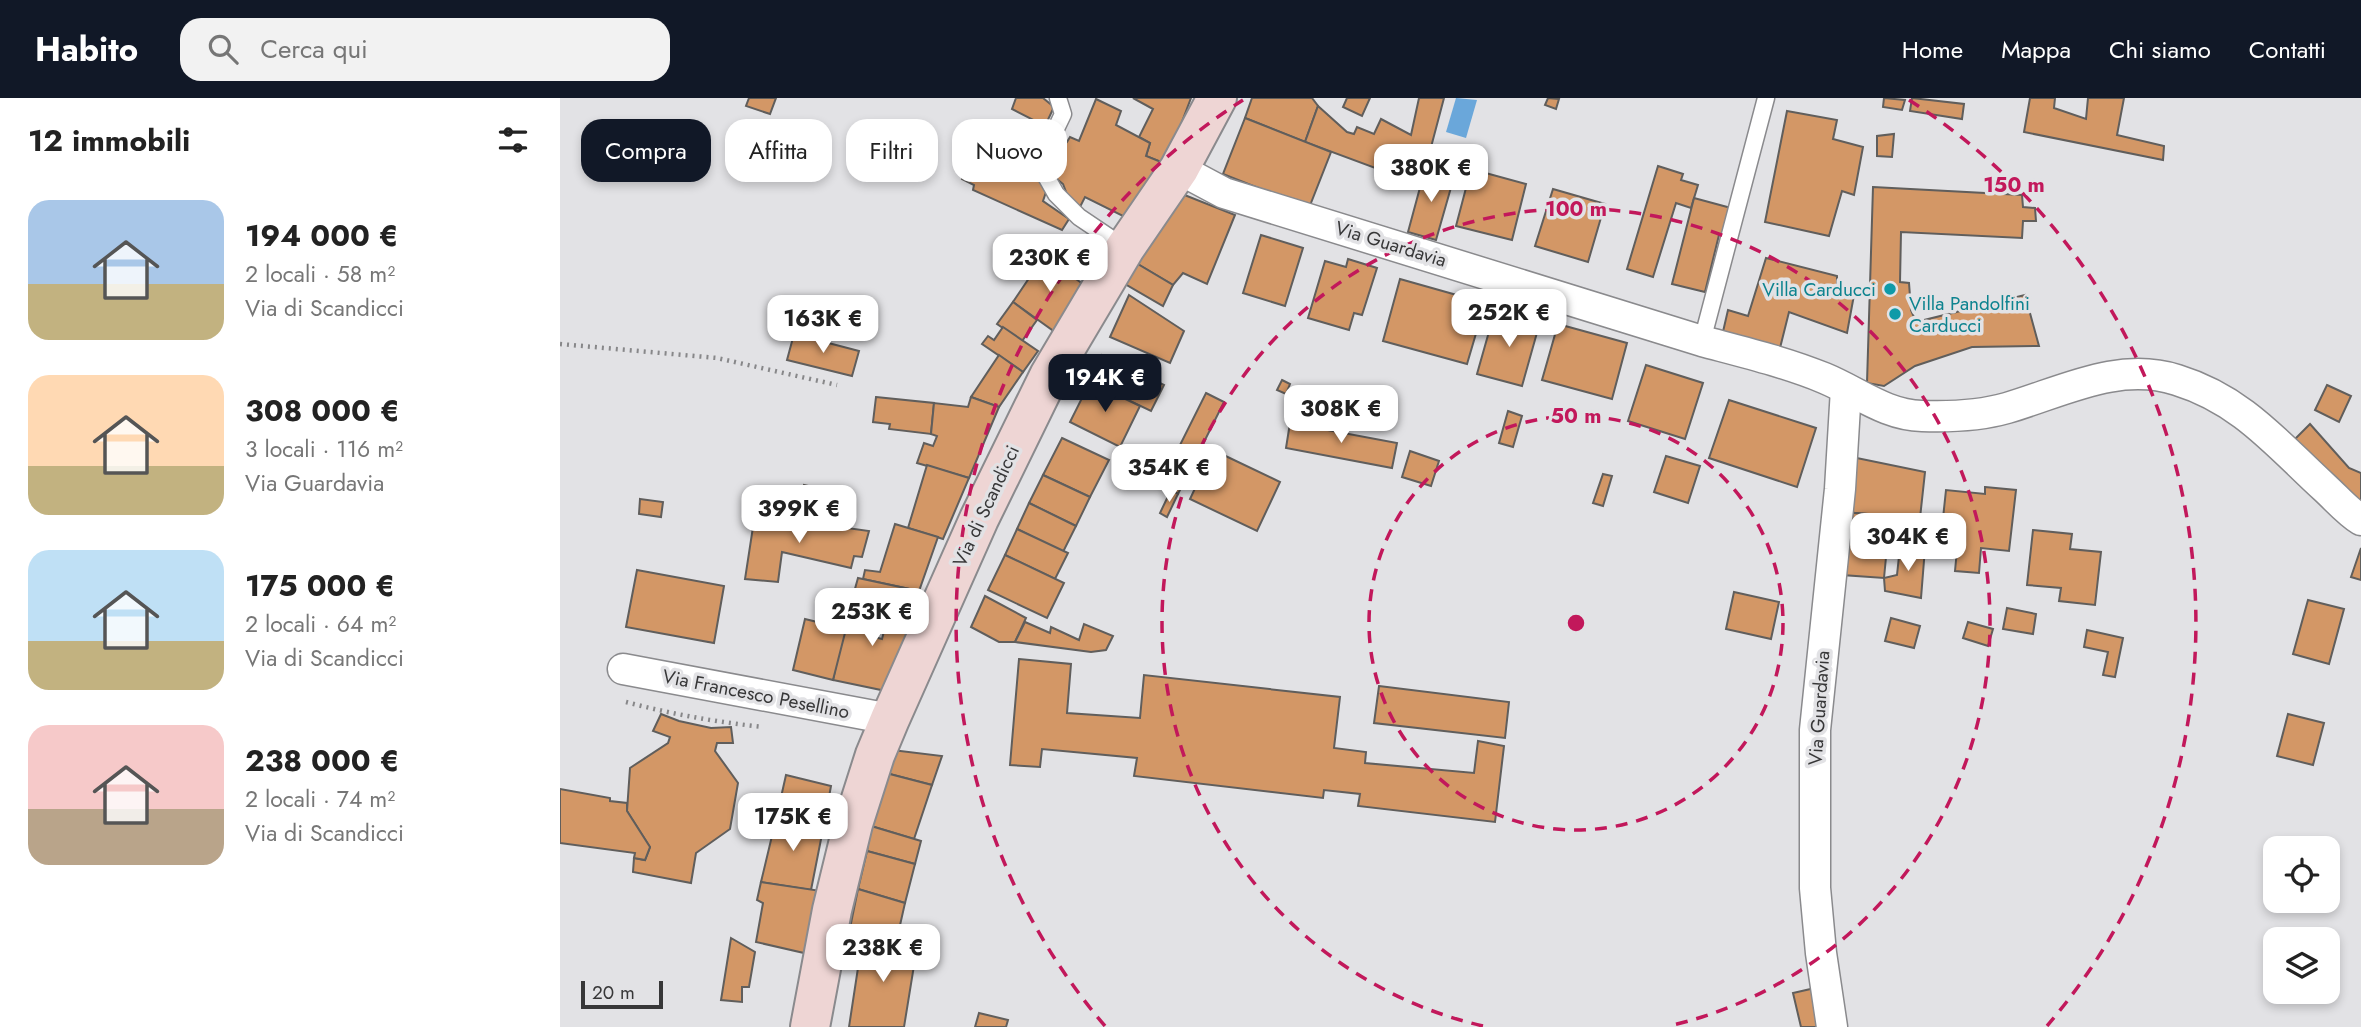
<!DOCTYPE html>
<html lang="it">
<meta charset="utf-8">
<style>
:root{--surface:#fff;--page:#f2f2f2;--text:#222;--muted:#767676;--accent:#111827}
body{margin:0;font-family:Jost,sans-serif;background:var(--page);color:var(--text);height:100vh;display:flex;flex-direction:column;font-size:26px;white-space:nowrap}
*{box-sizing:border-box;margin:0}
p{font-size:23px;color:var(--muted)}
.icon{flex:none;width:38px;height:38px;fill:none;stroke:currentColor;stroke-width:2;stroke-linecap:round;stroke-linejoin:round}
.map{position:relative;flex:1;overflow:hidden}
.details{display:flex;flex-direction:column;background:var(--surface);width:560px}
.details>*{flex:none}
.top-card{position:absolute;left:21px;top:21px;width:665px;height:63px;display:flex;gap:14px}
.fabs{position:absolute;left:1703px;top:738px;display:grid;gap:14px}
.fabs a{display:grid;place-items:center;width:77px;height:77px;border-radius:14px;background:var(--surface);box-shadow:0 4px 10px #0003;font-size:35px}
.scale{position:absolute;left:21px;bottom:18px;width:82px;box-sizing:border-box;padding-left:7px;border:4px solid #373738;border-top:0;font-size:19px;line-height:24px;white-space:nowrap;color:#373738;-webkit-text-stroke:5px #e2e2e5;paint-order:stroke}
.price{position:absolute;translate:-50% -60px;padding:0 16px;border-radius:14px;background:#fff;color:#222;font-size:23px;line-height:46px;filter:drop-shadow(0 2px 4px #0008)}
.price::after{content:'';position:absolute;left:50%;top:42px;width:21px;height:16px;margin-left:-10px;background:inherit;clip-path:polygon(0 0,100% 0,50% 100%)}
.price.active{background:var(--accent);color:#fff}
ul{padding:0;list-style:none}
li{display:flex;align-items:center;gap:21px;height:175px;padding:0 28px}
li span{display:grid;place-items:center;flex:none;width:196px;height:140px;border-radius:21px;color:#555}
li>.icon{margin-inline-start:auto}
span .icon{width:84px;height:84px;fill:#fffc;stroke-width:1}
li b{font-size:30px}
h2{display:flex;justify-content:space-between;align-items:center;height:84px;padding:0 28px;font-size:30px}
.chip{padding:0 24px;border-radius:21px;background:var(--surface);box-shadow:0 4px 10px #0003;font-size:24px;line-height:63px}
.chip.active{background:var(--accent);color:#fff}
header{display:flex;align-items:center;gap:42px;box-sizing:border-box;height:98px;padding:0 35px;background:var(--accent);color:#fff}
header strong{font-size:33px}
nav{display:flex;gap:38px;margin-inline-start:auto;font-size:24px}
.search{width:490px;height:63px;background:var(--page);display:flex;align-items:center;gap:18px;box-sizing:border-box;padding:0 24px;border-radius:21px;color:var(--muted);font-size:26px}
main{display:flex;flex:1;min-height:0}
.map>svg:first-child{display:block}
.water{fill:#6aa7da}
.building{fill:#d39766;stroke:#605e5c;stroke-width:2}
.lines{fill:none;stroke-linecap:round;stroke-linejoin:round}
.lane-casing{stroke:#8a8a8d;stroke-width:19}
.street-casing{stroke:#8a8a8d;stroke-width:33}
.secondary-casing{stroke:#8a8a8d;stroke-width:42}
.path{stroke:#878789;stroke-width:4.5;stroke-dasharray:2 5;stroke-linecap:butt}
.lane{stroke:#fff;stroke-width:16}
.street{stroke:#fff;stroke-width:30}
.secondary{stroke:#eed5d4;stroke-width:38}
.ring{fill:none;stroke:#c2185b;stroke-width:3.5;stroke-dasharray:12 9}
.culture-dot{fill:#0f9aa8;stroke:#e2e2e5;stroke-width:2.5}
.labels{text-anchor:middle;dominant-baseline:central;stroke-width:7;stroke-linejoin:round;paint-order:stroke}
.street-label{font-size:19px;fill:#373738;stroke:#e2e2e5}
.culture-label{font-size:19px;fill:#0d838f;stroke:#e2e2e5;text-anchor:end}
.centre{fill:#c2185b;stroke:#e2e2e5;stroke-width:3.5}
.ring-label{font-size:21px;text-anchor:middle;font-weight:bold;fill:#c2185b;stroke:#e2e2e5;stroke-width:7;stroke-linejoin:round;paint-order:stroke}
</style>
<header>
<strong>Habito</strong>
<div class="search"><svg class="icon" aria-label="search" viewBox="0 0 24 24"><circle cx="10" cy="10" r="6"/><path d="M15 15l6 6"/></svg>Cerca qui</div>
<nav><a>Home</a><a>Mappa</a><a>Chi siamo</a><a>Contatti</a></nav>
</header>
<main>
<section class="details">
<h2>12 immobili<svg class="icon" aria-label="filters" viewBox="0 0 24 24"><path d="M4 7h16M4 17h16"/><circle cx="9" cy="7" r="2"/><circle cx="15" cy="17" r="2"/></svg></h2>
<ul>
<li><span style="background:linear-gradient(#a9c7e8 60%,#c2b280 0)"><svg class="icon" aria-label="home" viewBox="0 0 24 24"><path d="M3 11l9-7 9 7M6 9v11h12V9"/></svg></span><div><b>194 000 €</b><p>2 locali · 58 m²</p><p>Via di Scandicci</p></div></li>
<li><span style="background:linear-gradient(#ffd9b3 65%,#c2b280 0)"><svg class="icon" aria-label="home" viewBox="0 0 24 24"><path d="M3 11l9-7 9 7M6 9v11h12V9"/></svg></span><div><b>308 000 €</b><p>3 locali · 116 m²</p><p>Via Guardavia</p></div></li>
<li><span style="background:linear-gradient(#bfe0f5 65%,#c2b280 0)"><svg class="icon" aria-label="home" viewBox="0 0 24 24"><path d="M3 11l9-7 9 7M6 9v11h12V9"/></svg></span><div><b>175 000 €</b><p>2 locali · 64 m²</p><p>Via di Scandicci</p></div></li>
<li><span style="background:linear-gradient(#f6c9c9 60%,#b9a48a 0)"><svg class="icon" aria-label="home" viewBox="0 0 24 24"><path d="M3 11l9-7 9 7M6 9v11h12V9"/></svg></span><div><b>238 000 €</b><p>2 locali · 74 m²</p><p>Via di Scandicci</p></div></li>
</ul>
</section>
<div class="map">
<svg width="1801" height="929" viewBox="0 0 1801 929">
<rect width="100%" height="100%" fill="#e2e2e5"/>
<!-- water -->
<path class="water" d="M896,0L917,2L906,40L886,34Z"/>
<!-- building -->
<g class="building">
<path d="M189,0H216L210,16L186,8Z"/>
<path d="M456,0H483L494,9L485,28L452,11Z"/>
<path d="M573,0H631L606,66L586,58L590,45L579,39L593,11Z"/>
<path d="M692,0H752L758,8L745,44L685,20Z"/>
<path d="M787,0H810L802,18L783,9Z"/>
<path d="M859,0H884L861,87L745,44L758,8L787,34L794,36L797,29L814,36L821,21L851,37Z"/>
<path d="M988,0L999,1L996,11L985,7Z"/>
<path d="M1324,0L1345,2L1342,12L1323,9Z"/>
<path d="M1352,0L1404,6L1402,21L1350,13Z"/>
<path d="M1470,0H1495L1494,10L1526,21L1528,0H1564L1557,37L1604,48L1603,62L1464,34Z"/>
<path d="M536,1L561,13L556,27L590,45L586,58L606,66L571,122L525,99L520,109L510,104L503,86L486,72L501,41L507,44L510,39L519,43Z"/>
<path d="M1227,13L1277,22L1273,41L1303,49L1294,97L1282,93L1269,138L1205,124Z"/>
<path d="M685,20L771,54L749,110L663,76Z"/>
<path d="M436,34L461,45L455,60L464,65L462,73L488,88L483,103L509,121L502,132L413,92L414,87L402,81L413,50L429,57Z"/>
<path d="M1334,36L1332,59L1317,58V38Z"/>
<path d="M1098,68L1123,76L1121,82L1138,87L1131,110L1116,105L1093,179L1067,171Z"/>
<path d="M865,71L894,79L876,142L848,134Z"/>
<path d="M911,71L966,86L952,142L896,128Z"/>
<path d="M1313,89L1462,97L1463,109L1475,110L1476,123H1463L1462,140L1341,134L1340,184L1349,185L1351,212L1356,224L1465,197L1479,248L1412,249L1355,268L1324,288L1307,285Z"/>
<path d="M993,91L1045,106L1028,164L975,148Z"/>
<path d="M617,94L675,117L647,186L623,175L613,187L571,162Z"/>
<path d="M1134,100L1171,110L1164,138L1159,137L1145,194L1112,186Z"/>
<path d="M701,137L743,150L725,208L683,195Z"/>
<path d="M484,158L527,189L495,234L453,204Z"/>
<path d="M1206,160L1277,178V190L1294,197L1287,235L1229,214L1219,254L1162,238L1168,212L1188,218Z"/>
<path d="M788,161L817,170L802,217L794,215L789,232L748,220L765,163L786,169Z"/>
<path d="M571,162L613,187L603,208L560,183Z"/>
<path d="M840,181L925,205L907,266L823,243Z"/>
<path d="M569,197L624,233L610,265L550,239Z"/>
<path d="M453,204L477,222L462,243L437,226Z"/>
<path d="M934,216L951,221L953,216L980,224L962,288L917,276Z"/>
<path d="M998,226L1067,245L1052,301L982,282Z"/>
<path d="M443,229L478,253L463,274L422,246L428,238L434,242Z"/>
<path d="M234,236L299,253L292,278L227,262Z"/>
<path d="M439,257L463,274L439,309L411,299Z"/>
<path d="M542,257L604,287L591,313L530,284Z"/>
<path d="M1086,267L1143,285L1125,341L1068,323Z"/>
<path d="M722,282L730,286L726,296L717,292Z"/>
<path d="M530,284L580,308L560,349L510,324Z"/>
<path d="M1767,287L1791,298L1779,324L1755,312Z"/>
<path d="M646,295L664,304L618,396L600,387Z"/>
<path d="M316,299L374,305L371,336L329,331L330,326L313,324Z"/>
<path d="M411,299L439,309L409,380L357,365L364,345L373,348L377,338L371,336L374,305L408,309Z"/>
<path d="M1169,302L1256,330L1237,389L1149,360Z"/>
<path d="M948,313L962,318L953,349L939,345Z"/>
<path d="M730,325L837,345L832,370L726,350Z"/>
<path d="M1750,326L1789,370L1801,375V415L1733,343Z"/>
<path d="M502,340L549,362L530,399L483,377Z"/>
<path d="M653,352L720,384L697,433L630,401Z"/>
<path d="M850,353L879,363L871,388L842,379Z"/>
<path d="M1106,358L1140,368L1128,405L1094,394Z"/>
<path d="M1287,358L1365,374L1360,420L1283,414Z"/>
<path d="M367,367L409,380L383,441L348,430Z"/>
<path d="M1043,376L1052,378L1043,408L1033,405Z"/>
<path d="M483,377L530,399L516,428L469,405Z"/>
<path d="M244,387L261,391L257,413L239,410Z"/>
<path d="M1425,389L1456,392L1449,453L1421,450L1419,475L1395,473L1398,441L1381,439L1386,392L1425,396Z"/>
<path d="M611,392L618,396L607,419L600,415Z"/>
<path d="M80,401L103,404L101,419L79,416Z"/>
<path d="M469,405L516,428L503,454L457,431Z"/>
<path d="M1283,414L1330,418L1324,480L1282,477Z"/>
<path d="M195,416L280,429L309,433L302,459L294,458L291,470L222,454L218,484L185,481Z"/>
<path d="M335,426L378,439L359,493L303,481L305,472L320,474Z"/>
<path d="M457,431L508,455L495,481L445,457Z"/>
<path d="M1473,432L1512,436L1510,451L1541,454L1535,507L1499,503L1501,490L1467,487Z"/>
<path d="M1340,449L1365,450L1361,500L1325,493L1324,480L1337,477Z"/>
<path d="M1801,450V482L1791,479Z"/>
<path d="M445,457L504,485L487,520L428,492Z"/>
<path d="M77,472L164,488L154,545L66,529Z"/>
<path d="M298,480L359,493L363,494L356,511L331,506L293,498Z"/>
<path d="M1174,494L1219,504L1211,541L1166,531Z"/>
<path d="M425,498L466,520L455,544H439L411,529Z"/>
<path d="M1748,502L1784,511L1769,566L1733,556Z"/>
<path d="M331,506L356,511L326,593L273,582L288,510L312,515L307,537L322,541Z"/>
<path d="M1447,510L1476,516L1473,536L1443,531Z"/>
<path d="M1331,520L1360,528L1354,550L1325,543Z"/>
<path d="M245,521L286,531L273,582L233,572Z"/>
<path d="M465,524L490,535L491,529L519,542L524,526L553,538L546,552L531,554L455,544Z"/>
<path d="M1408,524L1433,531L1428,548L1403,540Z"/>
<path d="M1527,532L1563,540L1555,579L1543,577L1548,554L1524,549Z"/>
<path d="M459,561L511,566L507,615L580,620L584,577L780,599L774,650L806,654L805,665L914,675L918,643L944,648L935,724L798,708L800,696L764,692L763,700L574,678L577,660L482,651L480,669L450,667Z"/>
<path d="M819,588L949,604L945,640L814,625Z"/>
<path d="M101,616L119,623L151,630L171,629L173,645H157L155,653L178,685L170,731L136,755L131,785L73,774L74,760L85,762L90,749L67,713L70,670L108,645L110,639L93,633Z"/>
<path d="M1728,616L1764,625L1753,667L1717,658Z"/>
<path d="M332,652L382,658L372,687L322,674Z"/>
<path d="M322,674L372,687L354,741L311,728Z"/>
<path d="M226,677L271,688L264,726L217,717Z"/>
<path d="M0,691L50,700V703L67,705V713L90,749L85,762L74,760L75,755L0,745Z"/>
<path d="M217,717L264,726L251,792L201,784Z"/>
<path d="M311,728L361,743L355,766L307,753Z"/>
<path d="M307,753L355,766L345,805L298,791Z"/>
<path d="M201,784L261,793L244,855L196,844L203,805L197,802Z"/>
<path d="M298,791L345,805L336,845L289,835Z"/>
<path d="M303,837L357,849L344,929H289Z"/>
<path d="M171,840L195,854L189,889H182V904L161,902Z"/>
<path d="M1255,890L1265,929H1241L1233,895Z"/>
<path d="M419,915L448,922L446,929H415Z"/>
</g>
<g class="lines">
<defs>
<g id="lane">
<path d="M498,0L503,16L481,62L483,73L496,96L519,119L565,150"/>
<path d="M1142,243L1206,0"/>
</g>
<g id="street">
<path d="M619,71L664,95L1142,243C1183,254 1225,264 1264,280C1298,294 1325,317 1362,318C1391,319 1419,318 1447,310C1502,294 1558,263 1617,282C1682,302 1717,346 1765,390C1777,401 1788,414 1801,422"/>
<path d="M63,571L330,621"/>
<path d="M1272,929L1261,855L1255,790V632L1280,391L1286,291"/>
</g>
<path id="secondary" d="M250,929L272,812L293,726L315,657L330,621L419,421L489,278L565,150L619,71L657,0"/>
</defs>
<!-- lane casing -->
<use href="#lane" class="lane-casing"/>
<!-- street casing -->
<use href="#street" class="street-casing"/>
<!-- secondary casing -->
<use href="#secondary" class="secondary-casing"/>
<!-- path -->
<g class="path">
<path d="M0,246L157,260L277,287"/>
<path d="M66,604C111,616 156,624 203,629"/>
</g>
<!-- lane -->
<use href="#lane" class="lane"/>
<!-- street -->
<use href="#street" class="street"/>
<!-- secondary -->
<use href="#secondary" class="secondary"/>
</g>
<!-- distance rings -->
<g class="ring">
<circle cx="1016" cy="525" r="207"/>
<path d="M923 928A414 414 0 1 1 1109 928"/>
<path d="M545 928A620 620 0 0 1 683 2M1349 2A620 620 0 0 1 1487 928"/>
</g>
<!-- markers -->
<g class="culture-dot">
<circle cx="1330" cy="191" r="7"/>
<circle cx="1335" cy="216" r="7"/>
</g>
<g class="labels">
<!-- street labels -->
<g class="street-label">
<text transform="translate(831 146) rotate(17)">Via Guardavia</text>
<text transform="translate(426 408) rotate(-65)">Via di Scandicci</text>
<text transform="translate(196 596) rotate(11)">Via Francesco Pesellino</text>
<text transform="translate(1259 610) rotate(-86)">Via Guardavia</text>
</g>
<!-- culture labels -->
<g class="culture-label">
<text x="1316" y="191">Villa Carducci</text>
<text x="1349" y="205" text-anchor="start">Villa Pandolfini<tspan x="1349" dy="22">Carducci</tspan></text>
</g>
</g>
<circle cx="1016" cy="525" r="10" class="centre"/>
<g class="ring-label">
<text x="1454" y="94">150 m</text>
<text x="1016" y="118">100 m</text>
<text x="1016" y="325">50 m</text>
</g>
</svg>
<div class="fabs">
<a><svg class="icon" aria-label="locate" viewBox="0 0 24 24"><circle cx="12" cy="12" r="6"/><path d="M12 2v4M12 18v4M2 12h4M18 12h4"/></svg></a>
<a><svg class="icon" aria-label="layers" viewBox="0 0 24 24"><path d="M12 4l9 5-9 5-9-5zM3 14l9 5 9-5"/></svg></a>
</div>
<div class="scale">20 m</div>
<b class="price" style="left:871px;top:106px">380K €</b>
<b class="price" style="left:490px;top:196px">230K €</b>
<b class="price" style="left:949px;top:251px">252K €</b>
<b class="price" style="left:263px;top:257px">163K €</b>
<b class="price active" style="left:545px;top:316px">194K €</b>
<b class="price" style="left:781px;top:347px">308K €</b>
<b class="price" style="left:609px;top:406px">354K €</b>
<b class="price" style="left:239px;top:447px">399K €</b>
<b class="price" style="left:1348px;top:475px">304K €</b>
<b class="price" style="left:312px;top:550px">253K €</b>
<b class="price" style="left:233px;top:755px">175K €</b>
<b class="price" style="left:323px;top:886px">238K €</b>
<div class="top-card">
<a class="chip active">Compra</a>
<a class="chip">Affitta</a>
<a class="chip">Filtri</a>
<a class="chip">Nuovo</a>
</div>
</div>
</main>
